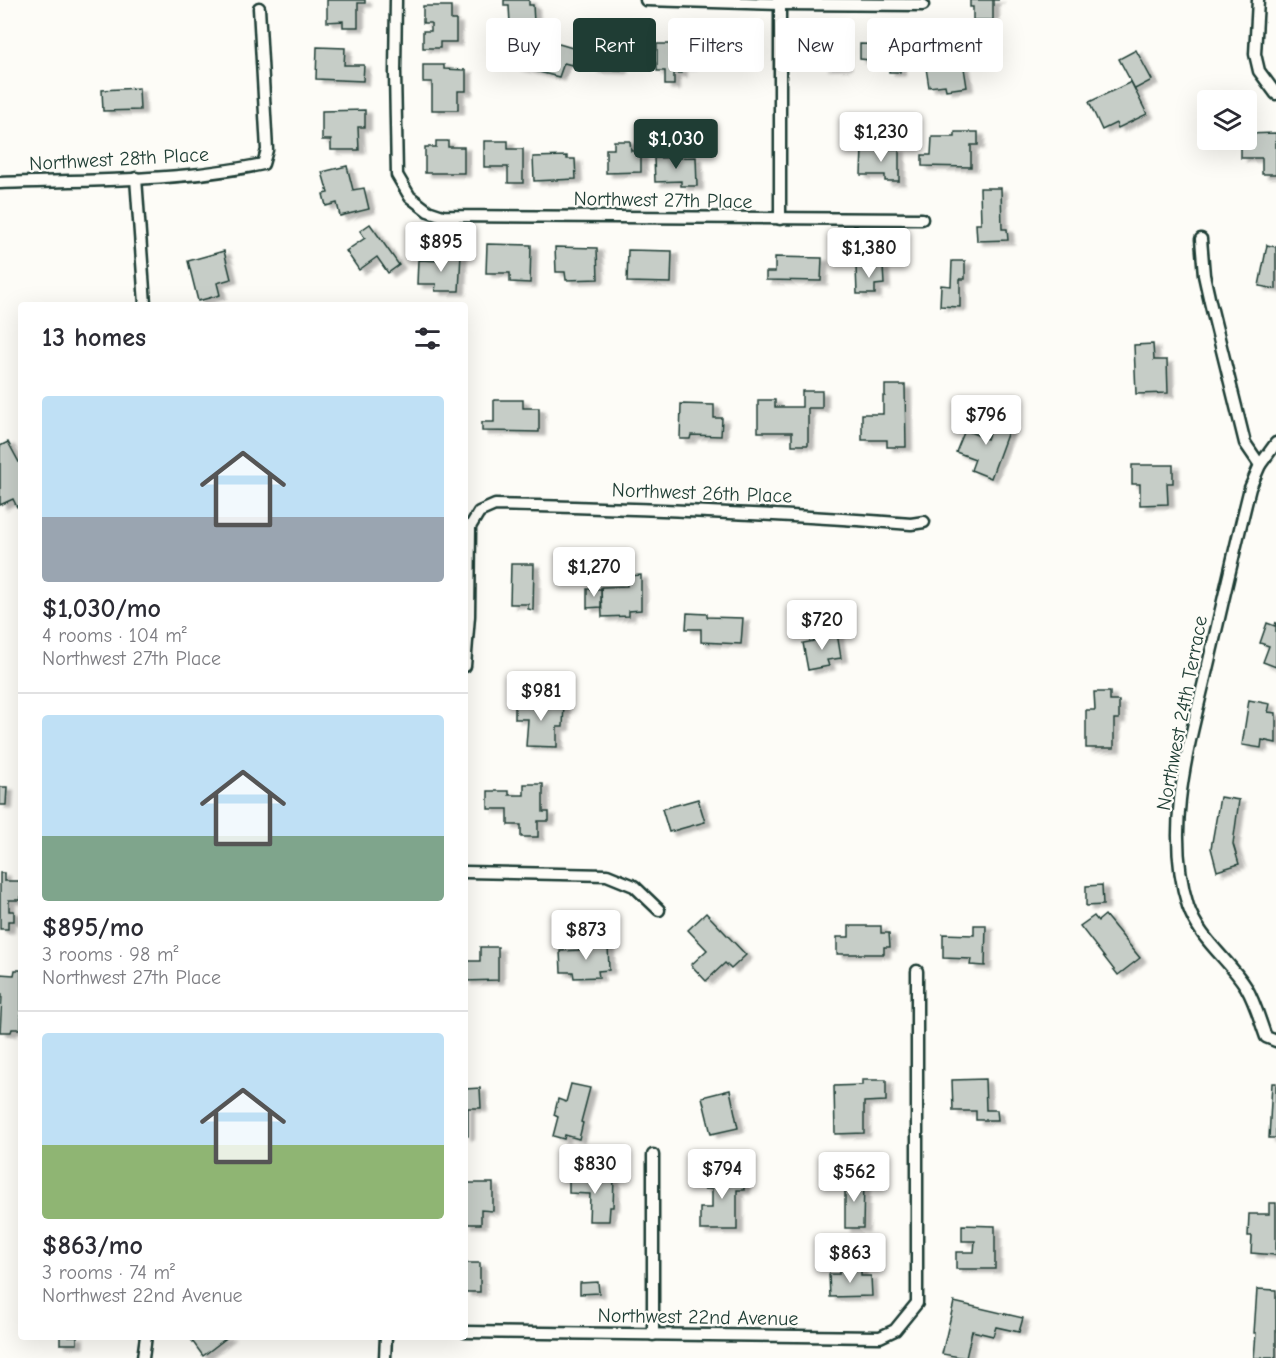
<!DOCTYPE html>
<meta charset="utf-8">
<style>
:root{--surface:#fff;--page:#f2f2f3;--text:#2b2b33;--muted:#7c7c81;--line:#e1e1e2;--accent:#1f3d34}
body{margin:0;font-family:"Comic Neue",sans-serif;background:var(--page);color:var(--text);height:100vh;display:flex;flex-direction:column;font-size:22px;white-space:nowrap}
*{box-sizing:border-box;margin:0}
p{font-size:20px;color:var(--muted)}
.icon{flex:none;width:33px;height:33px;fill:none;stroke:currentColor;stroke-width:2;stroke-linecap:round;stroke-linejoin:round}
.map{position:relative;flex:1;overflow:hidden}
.sheet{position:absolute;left:18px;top:302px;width:450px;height:1038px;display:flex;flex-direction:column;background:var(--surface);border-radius:6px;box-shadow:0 6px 24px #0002}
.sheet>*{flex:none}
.banner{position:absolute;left:486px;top:18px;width:570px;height:54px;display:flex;gap:12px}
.fabs{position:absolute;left:1197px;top:90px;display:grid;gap:12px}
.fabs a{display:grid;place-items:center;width:60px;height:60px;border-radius:6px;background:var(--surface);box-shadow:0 6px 24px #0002;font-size:30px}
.price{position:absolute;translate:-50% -51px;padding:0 14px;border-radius:6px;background:#fff;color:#222;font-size:20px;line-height:39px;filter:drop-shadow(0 2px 3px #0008)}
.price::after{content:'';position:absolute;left:50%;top:36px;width:18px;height:14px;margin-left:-9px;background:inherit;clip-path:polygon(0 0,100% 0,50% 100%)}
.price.active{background:var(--accent);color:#fff}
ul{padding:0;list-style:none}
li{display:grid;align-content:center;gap:12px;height:318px;padding:0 24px}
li+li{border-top:2px solid var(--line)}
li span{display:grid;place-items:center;height:186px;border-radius:6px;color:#555}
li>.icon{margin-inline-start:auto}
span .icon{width:108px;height:108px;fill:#fffc;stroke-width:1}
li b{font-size:26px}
h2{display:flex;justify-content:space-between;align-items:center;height:72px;padding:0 24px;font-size:26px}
.pill{padding:0 21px;border-radius:6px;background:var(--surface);box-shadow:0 6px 24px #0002;font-size:21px;line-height:54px}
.pill.active{background:var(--accent);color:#fff}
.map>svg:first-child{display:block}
.building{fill:#c6cdc7;stroke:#1f3d34;stroke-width:1.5;filter:url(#shadow)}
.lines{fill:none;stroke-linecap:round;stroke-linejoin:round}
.minor-casing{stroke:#1f3d34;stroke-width:15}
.minor{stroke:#fdfcf7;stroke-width:10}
.labels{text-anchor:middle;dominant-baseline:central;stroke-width:4.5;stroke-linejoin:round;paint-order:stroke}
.street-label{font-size:20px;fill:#1f3d34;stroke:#fdfcf7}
</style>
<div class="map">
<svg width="1276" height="1358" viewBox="0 0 1276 1358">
<defs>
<filter id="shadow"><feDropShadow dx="6" dy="3.5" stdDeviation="1.5" flood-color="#0004"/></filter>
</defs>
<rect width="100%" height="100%" fill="#fdfcf7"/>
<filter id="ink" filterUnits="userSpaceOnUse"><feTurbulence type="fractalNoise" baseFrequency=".0167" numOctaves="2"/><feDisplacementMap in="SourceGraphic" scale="12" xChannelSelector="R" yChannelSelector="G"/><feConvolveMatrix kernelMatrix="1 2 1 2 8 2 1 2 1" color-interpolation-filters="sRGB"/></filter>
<g filter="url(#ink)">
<!-- building -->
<g class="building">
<path d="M327,0H365V3H358V27H343V21L327,22Z"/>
<path d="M504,0H529V5H533L534,22L510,23L509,6H504Z"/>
<path d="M970,0H999H993V20H973V7H970Z"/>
<path d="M423,6H451V20H456V42H440V48H423V31H431V23H423Z"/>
<path d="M674,30H689V66H681V73H674V85H665V71H657V44H674Z"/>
<path d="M741,35L742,63H727L726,56H711V36Z"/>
<path d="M532,36L576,49L572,65L564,63L559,77L515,66L519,52L526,54Z"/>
<path d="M593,40H607V43L639,44V59H621V70L593,69Z"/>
<path d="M860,44L896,45V57H900V72H889V63H870V60L860,59Z"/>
<path d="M824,46L845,47V66H823Z"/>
<path d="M317,47L345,48L344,65H364L363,81L316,79Z"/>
<path d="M1136,50L1152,80L1135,89L1119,59Z"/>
<path d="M962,55L967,87L946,90L945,85L929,87L926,68L942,66L941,58Z"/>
<path d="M423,65H444V69L466,70V91H458V110H432V82H423Z"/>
<path d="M1131,82L1147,114L1118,128L1116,123L1102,130L1089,102Z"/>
<path d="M139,88L140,110L103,111L102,90Z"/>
<path d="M365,110V127H358L359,150H331V140H322V111Z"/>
<path d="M955,132H978V145H971V167L922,166V155H931L932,137H955Z"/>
<path d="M1276,133V174H1262V158H1241V140H1246V134Z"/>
<path d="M436,141H448V147H464V173H425V147H436Z"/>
<path d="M484,141H508V149H523V183H508V167H484Z"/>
<path d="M614,141H630L631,151H641V172L606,173V149H614Z"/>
<path d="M862,148L899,149V181H885V175H861Z"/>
<path d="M567,156V159H575L576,179L534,181L533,157Z"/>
<path d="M696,157L697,186H681V181L655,182L654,158Z"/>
<path d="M347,166L353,190L364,188L369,209L340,216L337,203L326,206L323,194L328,193L322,172Z"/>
<path d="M980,188H1001L1002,229H1007L1008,240L977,241L976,224H981Z"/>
<path d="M370,224L399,265L388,273L377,257L359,270L346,251L365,238L360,231Z"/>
<path d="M487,244L531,245L530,283L510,282V273H486Z"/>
<path d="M1267,245L1276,247V289L1259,286Z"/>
<path d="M555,247L597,248L598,279L566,280L565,272H556Z"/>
<path d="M628,250L672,251L671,283L627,282Z"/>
<path d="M224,251L231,279L217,283L220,295L198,301L188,261Z"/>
<path d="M443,253L461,254L459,291H435L436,284H417L418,260L442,261Z"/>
<path d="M775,257L822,258L821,281L766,280V272H775Z"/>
<path d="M952,261H965V279H960V307L940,306L941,285L951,286Z"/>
<path d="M883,266L884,284L875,285V294H857L856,267Z"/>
<path d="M1153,344L1154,360H1167L1168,393L1136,394L1134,345Z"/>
<path d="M885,385H905L906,447H887V440H862V414H883V396H885Z"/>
<path d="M802,391H822V408H808V445H792V432H758V400H775V407H802Z"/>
<path d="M494,400H523V408H539V432L482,431V422H494Z"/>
<path d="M681,404L714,405V418H722L721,436L691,435L690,439H680Z"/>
<path d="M997,412L1013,418L991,478L971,470L975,459L956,452L965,430L987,439Z"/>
<path d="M8,442L21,466V505L17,507L13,499L0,505V446Z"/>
<path d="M1132,465H1173V483H1167L1168,504L1140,505V484H1132Z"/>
<path d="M511,564H534L533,610L528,609V604H510Z"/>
<path d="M641,575V610L629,611V616L602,617L601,587L627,586V576Z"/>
<path d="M587,589H601V607L587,608Z"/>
<path d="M687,613L707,614V617L743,618L741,644L701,642V629H686Z"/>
<path d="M1276,622V667L1263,662L1269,646L1260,643L1267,623L1275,626Z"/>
<path d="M837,633L841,658L827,660L829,666L808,670L803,643L814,641L813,637Z"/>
<path d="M1094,692H1110V701H1119V719H1114V748H1086V710H1095Z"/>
<path d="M1249,700L1270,704L1268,712L1276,713V743L1262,740L1261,748L1242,745Z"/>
<path d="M515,702L564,703L563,727H557V747L526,746L528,719H515Z"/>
<path d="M524,784H543V812H549V821H538V837H521V825H508V809H488V791H509V795H524Z"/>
<path d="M0,787H7L6,805H0Z"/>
<path d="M1220,797L1239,800L1233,844L1239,864L1217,871L1211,848Z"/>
<path d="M698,799L705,822L669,832L662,809Z"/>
<path d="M0,873H4V881H21V900H9V911H14V921H8V929H0Z"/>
<path d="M1102,885L1103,905L1086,906V886Z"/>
<path d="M706,913L746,955L731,969L725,963L706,981L691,965L707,950L688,930Z"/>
<path d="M1105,915L1140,958L1118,975L1080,926L1094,916L1098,921Z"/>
<path d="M974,925H986L985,966L970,965L971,959L943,958V934L974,935Z"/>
<path d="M849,926H881V933H889L890,947H884V954H837V937H849Z"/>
<path d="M608,945L609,970L598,971L599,977L574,978L573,972H561L560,951L580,950V946Z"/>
<path d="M480,947H498V980L465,981V961H480Z"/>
<path d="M15,970H21V1029H12L11,1032H0L2,994H0V974L14,975Z"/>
<path d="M985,1079L986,1110H997L998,1120H976V1111H953L952,1080Z"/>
<path d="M862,1080H886V1101L864,1102V1133L835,1134L834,1086L862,1085Z"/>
<path d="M1272,1083H1276V1138H1269Z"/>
<path d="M571,1084L590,1088L581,1122L583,1123L579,1139L565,1135L564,1139L553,1136L558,1117L554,1115L558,1099L566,1102Z"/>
<path d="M480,1088L481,1108H468V1136H465V1089Z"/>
<path d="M730,1090L738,1128L711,1134L702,1097Z"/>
<path d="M704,1171H744V1190H737V1230H700V1208H712V1189H704Z"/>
<path d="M569,1176L614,1178L613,1207H610L609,1221H589L590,1194L569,1193Z"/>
<path d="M845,1179H864L863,1228H845Z"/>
<path d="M465,1183H493V1211L481,1210V1224H465Z"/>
<path d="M1269,1203H1276V1255L1251,1253L1252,1236H1248L1249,1214H1269Z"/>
<path d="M962,1225L995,1226V1269H956V1252H974L975,1241H962Z"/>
<rect x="465" y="1263" width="15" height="29"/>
<path d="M839,1268H861V1276H871L872,1296L830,1297L829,1274H839Z"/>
<path d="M598,1282L599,1293L580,1294V1283Z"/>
<path d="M1257,1289L1276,1290V1358H1254L1256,1333H1254Z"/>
<path d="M954,1302L1023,1318L1019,1332L996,1327L993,1336L972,1331L966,1358L942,1354Z"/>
<rect x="60" y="1336" width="17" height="8"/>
<path d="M193,1336H229L203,1356L190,1338Z"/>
</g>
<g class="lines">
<defs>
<g id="minor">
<path d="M396,0L395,72L397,175L410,197L428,211L443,216L922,219"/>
<path d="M646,0L780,4L923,5"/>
<path d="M1258,0L1255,54L1259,71L1276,94"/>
<path d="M136,178L145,304"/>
<path d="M0,183C86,180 178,182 263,164L267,150L259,8"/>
<path d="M780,219V0"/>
<path d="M1201,239L1204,275L1210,302L1245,443L1260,465"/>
<path d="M1276,443L1260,465L1250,488C1235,547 1222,606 1208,665C1190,742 1163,827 1188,906C1200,941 1228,958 1246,987C1255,1002 1260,1021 1266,1037L1276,1041"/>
<path d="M465,666L469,616L470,527L479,512L495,505C634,508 772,513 911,524L924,522"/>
<path d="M465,872L607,875L634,886L659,910"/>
<path d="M653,1155V1335"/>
<path d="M465,1332L880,1337L895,1330L917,1303V971"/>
<path d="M143,1358L146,1336"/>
<path d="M385,1358L386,1336"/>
</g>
</defs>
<!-- minor casing -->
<use href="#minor" class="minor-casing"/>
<!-- minor -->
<use href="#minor" class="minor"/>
</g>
</g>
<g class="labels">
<!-- street labels -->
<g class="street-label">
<text transform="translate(119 159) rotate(-3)">Northwest 28th Place</text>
<text transform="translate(663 200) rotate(1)">Northwest 27th Place</text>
<text transform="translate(702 493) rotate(2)">Northwest 26th Place</text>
<text transform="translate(1182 713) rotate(-79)">Northwest 24th Terrace</text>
<text transform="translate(698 1317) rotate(1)">Northwest 22nd Avenue</text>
</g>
</g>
</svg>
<div class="fabs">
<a><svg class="icon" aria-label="layers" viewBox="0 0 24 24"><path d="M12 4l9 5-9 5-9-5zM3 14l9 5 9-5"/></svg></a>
</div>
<b class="price" style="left:881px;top:163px">$1,230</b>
<b class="price active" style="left:676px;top:170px">$1,030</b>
<b class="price" style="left:441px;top:273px">$895</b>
<b class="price" style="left:869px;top:279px">$1,380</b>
<b class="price" style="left:986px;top:446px">$796</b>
<b class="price" style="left:594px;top:598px">$1,270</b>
<b class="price" style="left:822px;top:651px">$720</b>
<b class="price" style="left:541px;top:722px">$981</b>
<b class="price" style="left:586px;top:961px">$873</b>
<b class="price" style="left:595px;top:1195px">$830</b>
<b class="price" style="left:722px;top:1200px">$794</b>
<b class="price" style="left:854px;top:1203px">$562</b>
<b class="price" style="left:850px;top:1284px">$863</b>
<div class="banner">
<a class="pill">Buy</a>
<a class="pill active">Rent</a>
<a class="pill">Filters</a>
<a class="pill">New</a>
<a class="pill">Apartment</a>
</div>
<section class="sheet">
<h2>13 homes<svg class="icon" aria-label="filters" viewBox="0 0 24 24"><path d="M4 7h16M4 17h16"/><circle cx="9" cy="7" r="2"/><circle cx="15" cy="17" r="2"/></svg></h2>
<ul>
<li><span style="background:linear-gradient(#bfe0f5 65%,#9aa5b1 0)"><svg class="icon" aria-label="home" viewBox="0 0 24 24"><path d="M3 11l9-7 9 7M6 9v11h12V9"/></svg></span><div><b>$1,030/mo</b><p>4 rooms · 104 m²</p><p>Northwest 27th Place</p></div></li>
<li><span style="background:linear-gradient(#bfe0f5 65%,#7fa58c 0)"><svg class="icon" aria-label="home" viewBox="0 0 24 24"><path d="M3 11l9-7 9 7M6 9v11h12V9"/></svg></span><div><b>$895/mo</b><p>3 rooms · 98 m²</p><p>Northwest 27th Place</p></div></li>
<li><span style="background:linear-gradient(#bfe0f5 60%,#8fb573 0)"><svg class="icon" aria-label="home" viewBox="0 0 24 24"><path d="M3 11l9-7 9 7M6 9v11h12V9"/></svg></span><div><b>$863/mo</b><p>3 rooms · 74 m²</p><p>Northwest 22nd Avenue</p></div></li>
</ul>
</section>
</div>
